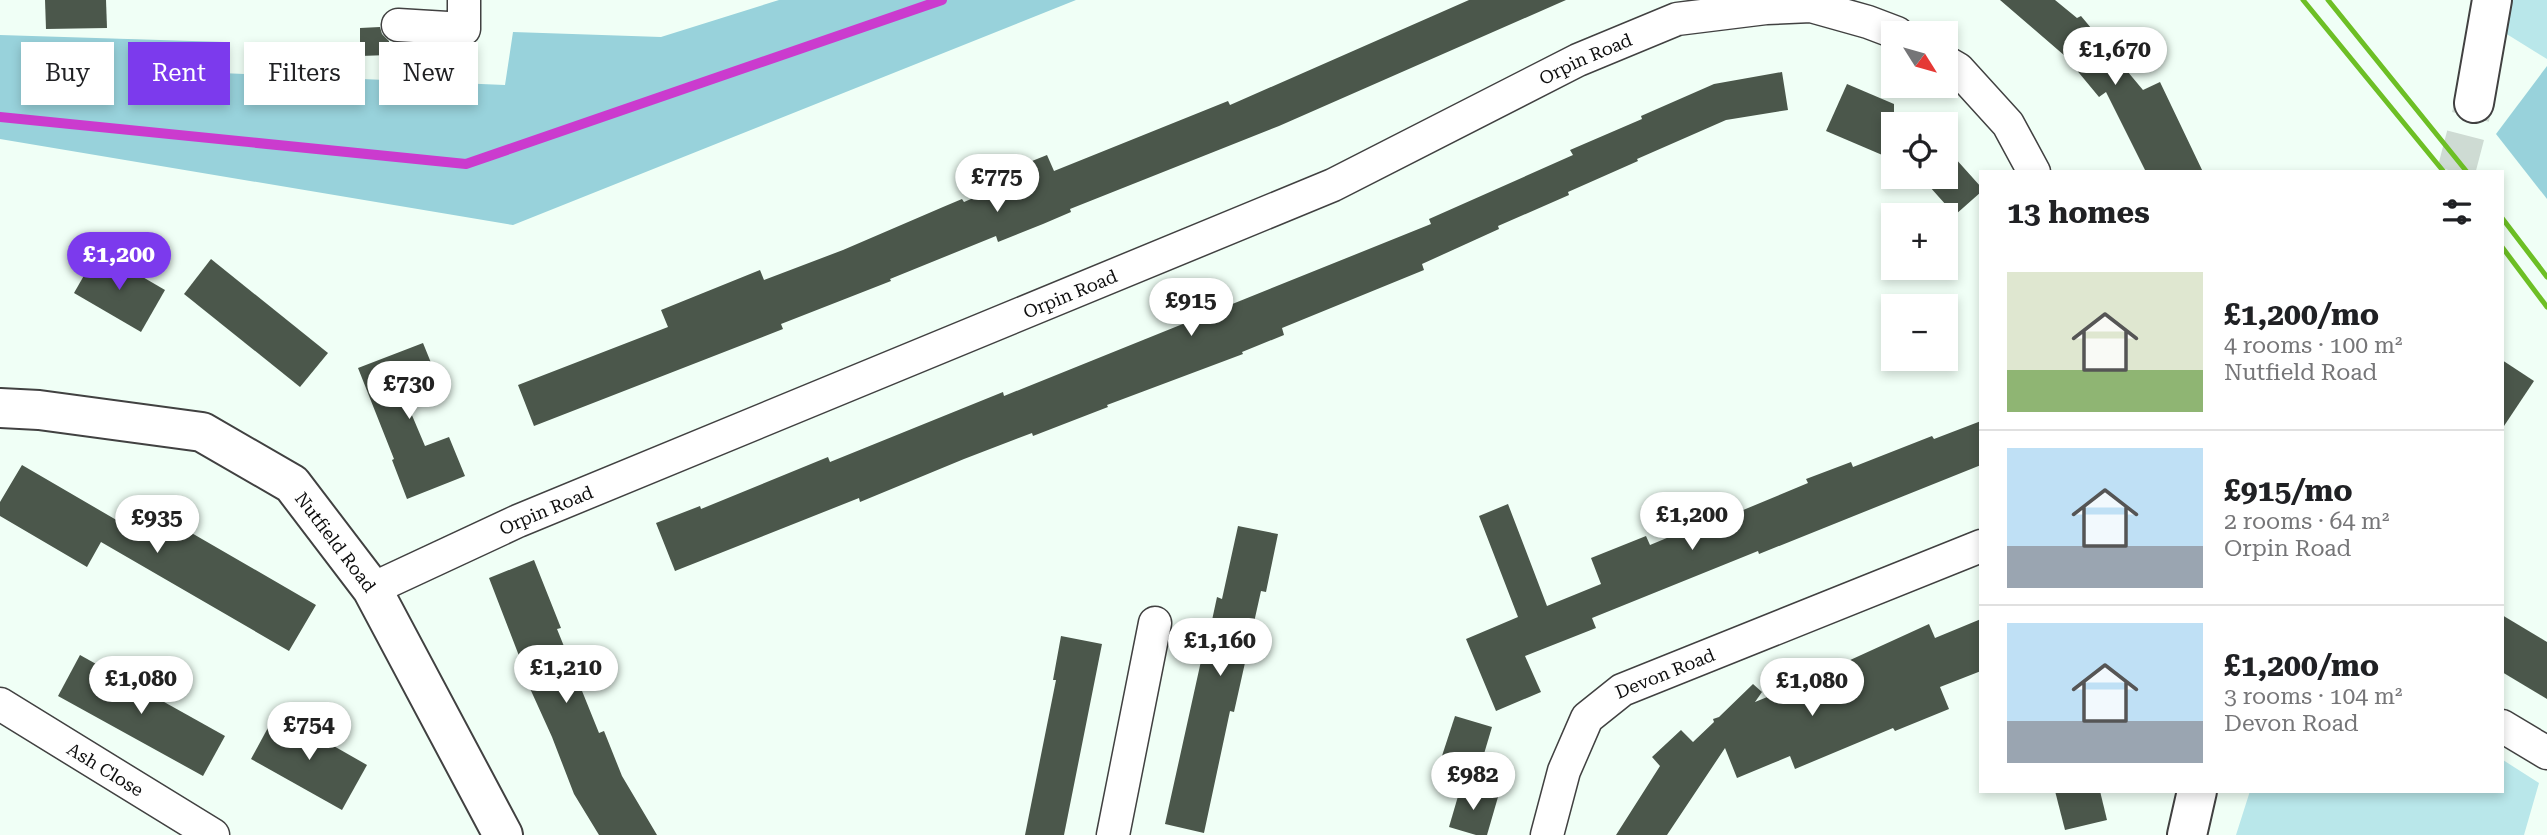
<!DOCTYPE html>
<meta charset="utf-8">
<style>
:root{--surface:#fff;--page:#f6f6f6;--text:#202124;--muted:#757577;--line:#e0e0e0;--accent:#7c3aed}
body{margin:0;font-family:"Roboto Serif",serif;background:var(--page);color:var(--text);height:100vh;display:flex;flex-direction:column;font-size:26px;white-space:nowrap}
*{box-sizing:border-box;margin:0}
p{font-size:23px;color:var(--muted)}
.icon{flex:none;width:38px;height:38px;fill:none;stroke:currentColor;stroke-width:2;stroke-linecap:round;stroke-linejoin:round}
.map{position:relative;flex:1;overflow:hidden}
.panel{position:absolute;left:1979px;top:170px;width:525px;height:623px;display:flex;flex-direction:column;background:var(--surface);border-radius:0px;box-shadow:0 4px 10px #0003}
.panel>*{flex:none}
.top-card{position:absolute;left:21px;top:42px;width:665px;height:63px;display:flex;gap:14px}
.needle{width:46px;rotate:127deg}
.fabs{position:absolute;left:1881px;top:21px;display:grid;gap:14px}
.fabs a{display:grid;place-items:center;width:77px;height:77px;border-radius:0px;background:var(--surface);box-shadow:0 4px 10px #0003;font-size:35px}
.price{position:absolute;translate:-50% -60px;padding:0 16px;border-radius:24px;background:#fff;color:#222;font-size:23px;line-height:46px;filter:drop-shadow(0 2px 4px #0008)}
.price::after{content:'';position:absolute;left:50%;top:42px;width:21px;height:16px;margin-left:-10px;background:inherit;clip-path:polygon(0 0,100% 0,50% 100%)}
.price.active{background:var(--accent);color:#fff}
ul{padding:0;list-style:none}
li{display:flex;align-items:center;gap:21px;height:175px;padding:0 28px}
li+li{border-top:2px solid var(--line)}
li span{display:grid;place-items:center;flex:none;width:196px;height:140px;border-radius:0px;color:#555}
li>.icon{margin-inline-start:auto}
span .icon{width:84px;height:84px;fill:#fffc;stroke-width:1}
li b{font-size:30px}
h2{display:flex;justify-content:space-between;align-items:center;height:84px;padding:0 28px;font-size:30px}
.pill{padding:0 24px;border-radius:0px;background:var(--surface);box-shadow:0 4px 10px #0003;font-size:24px;line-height:63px}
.pill.active{background:var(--accent);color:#fff}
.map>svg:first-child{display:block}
.green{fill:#b9e7ea}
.forest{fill:#98d2db}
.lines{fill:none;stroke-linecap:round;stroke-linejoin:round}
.stream{stroke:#cb3bce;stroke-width:10}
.building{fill:#4b574b}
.tertiary-tunnel{stroke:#cedbd3;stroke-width:38;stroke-dasharray:38 19;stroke-linecap:butt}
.minor-casing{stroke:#414141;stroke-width:35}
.tertiary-casing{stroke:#414141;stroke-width:42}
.minor{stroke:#fff;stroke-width:32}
.tertiary{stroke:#fff;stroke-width:38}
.rail{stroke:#6dbf25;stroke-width:5}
.labels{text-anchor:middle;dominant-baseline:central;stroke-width:7;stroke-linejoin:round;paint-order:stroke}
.street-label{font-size:18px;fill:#0e0e0e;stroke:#fff}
</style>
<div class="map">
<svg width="2547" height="835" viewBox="0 0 2547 835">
<rect width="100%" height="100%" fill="#f0fff6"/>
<!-- green -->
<g class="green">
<path d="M2499,0H2547V59L2505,33Z"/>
<path d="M2503,760L2539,783L2524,835H2236L2250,791H2502Z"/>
</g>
<!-- forest -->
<g class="forest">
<path d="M779,0H1076L513,225L0,139V35L224,42L221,73L505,85L513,32L661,37Z"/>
<path d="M2547,66V199L2496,134Z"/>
</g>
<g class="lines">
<!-- stream -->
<path class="stream" d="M0,117L466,164L942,0"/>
</g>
<!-- building -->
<g class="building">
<path d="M45,0H106L107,28L46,29Z"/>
<path d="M1469,0H1566L1279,126L1070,209L1071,212L1043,224L998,242L996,236L890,279L891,281L781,324L783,329L534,426L518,385L668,327L661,310L760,270L764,280L843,250L943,207L962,199L964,202L1022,177L1017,167L1047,155L1054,171L1228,101L1230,105Z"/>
<path d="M2000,0H2055L2077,18L2081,16L2143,90L2160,82L2203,172H2146L2106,92L2099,97L2065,56Z"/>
<path d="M380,27L382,34L389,41V55L360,56V28Z"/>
<path d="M1782,72L1788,110L1726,120L1637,159L1638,161L1568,192L1569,195L1498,226L1499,229L1422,264L1424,270L1282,328L1284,335L1242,352L1243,354L1107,405L1108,407L1064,424L1033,436L1032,433L964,459L860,502L859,498L675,571L656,523L700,506L701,509L828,457L830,462L1003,392L1004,396L1431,224L1429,219L1573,155L1570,150L1642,119L1641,116L1714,84Z"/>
<path d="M1847,84L1894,104V160L1826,131Z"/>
<path d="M1946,148L1981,187V192L1955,215L1921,177H1946Z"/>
<path d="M98,251L165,290L141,332L74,293Z"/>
<path d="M211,259L328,353L300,387L184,294Z"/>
<path d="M423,343L438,380L403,394L425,446L449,437L465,476L407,499L392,460L394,459L358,368Z"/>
<path d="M2502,360L2534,381L2502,429Z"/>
<path d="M1981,421V465L1759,554L1758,551L1592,618L1596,628L1525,656L1541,692L1496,711L1466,639L1518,617L1479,516L1508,504L1547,606L1601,584L1591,558L1646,536L1650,545L1722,515L1724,518L1808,483L1806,479L1851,462L1853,467L1932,436L1934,439Z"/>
<path d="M22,465L125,525L138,502L316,605L289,651L101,542L87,567L0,516V502Z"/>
<path d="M1238,526L1278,534L1266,592L1261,591L1234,712L1230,711L1204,833L1165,824L1201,661L1203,662L1217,597L1222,599Z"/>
<path d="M534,560L561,628L557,629L599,733L604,731L622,776L657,835H599L574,794L552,737L518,662L521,661L489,578Z"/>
<path d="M2502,615L2547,642V699L2502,672Z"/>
<path d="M1981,619V671L1940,687L1949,709L1895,731L1893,728L1795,769L1790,756L1737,778L1725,748L1667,835H1616L1660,766L1652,757L1681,730L1693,742L1714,722L1713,719L1719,717L1753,684L1762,692L1755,702L1849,663L1848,661L1929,624L1935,638Z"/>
<path d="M1061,636L1102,644L1064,835H1025L1056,680H1053Z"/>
<path d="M80,655L225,736L203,776L58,696Z"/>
<path d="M276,713L367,765L342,810L251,759Z"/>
<path d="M1455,716L1492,727L1478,774L1440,762Z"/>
<path d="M1461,786L1498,797L1487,835H1476L1449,827Z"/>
<path d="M2055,791H2100L2107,820L2065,830Z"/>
</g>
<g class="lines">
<!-- tertiary-tunnel -->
<path class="tertiary-tunnel" d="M2456,172L2474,103"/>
<defs>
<g id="minor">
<path d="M398,25L464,29V0"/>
<path d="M1946,62L1958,69L2008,124L2034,172"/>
<path id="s1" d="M372,589L518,521L1333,185L1578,60L1677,19L1766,8L1811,6L1868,22L1897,33"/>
<path id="s2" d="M0,704L213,835"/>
<path d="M2502,726L2547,753"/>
<path d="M1113,835L1155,623"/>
<path id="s3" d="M1547,835L1564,771L1587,718L1622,690L1981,546"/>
</g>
<g id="tertiary">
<path d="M2474,103L2492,0"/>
<path id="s4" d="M0,408L39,410L202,432L292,484L372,589L503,835"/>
<path d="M2187,835L2197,791"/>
</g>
</defs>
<!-- minor casing -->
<use href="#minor" class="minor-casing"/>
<!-- tertiary casing -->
<use href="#tertiary" class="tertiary-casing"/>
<!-- minor -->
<use href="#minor" class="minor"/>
<!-- tertiary -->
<use href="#tertiary" class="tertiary"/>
<!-- rail -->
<g class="rail">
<path d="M2303,0L2444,172"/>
<path d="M2328,0L2467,172"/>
<path d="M2502,218L2547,277"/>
<path d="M2502,247L2547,307"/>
</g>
</g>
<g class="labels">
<!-- street labels -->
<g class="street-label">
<text stroke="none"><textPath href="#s1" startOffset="1325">Orpin Road</textPath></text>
<text stroke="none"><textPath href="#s1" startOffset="758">Orpin Road</textPath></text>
<text stroke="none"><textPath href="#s1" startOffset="191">Orpin Road</textPath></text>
<text stroke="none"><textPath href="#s4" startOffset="380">Nutfield Road</textPath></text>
<text stroke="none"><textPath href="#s3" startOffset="215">Devon Road</textPath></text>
<text stroke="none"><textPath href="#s2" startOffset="124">Ash Close</textPath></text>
</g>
</g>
</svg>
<div class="fabs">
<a><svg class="needle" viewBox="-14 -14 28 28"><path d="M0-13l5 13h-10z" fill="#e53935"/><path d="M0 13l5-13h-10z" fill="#757577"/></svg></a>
<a><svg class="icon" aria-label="locate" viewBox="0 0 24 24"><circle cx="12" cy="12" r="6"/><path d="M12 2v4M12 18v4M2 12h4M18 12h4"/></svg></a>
<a>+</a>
<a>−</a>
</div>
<b class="price" style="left:2115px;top:87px">£1,670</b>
<b class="price" style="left:997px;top:214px">£775</b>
<b class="price active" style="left:119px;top:292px">£1,200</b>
<b class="price" style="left:1191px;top:338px">£915</b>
<b class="price" style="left:409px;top:421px">£730</b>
<b class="price" style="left:1692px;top:552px">£1,200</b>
<b class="price" style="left:157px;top:555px">£935</b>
<b class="price" style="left:1220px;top:678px">£1,160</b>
<b class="price" style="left:566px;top:705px">£1,210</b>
<b class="price" style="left:141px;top:716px">£1,080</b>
<b class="price" style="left:1812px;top:718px">£1,080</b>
<b class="price" style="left:309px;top:762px">£754</b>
<b class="price" style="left:1473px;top:812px">£982</b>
<div class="top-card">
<a class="pill">Buy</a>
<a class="pill active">Rent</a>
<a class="pill">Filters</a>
<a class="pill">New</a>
</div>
<section class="panel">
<h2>13 homes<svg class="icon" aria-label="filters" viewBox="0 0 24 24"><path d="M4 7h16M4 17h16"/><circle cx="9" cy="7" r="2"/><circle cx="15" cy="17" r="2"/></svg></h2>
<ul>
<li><span style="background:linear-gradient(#dfe7d0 70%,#8fb573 0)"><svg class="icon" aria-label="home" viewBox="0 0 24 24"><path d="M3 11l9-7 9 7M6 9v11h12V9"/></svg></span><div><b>£1,200/mo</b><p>4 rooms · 100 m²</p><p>Nutfield Road</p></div></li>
<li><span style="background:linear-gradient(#bfe0f5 70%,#9aa5b1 0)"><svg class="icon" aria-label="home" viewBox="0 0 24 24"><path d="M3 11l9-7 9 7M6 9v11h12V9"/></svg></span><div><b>£915/mo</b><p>2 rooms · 64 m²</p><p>Orpin Road</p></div></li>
<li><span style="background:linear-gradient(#bfe0f5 70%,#9aa5b1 0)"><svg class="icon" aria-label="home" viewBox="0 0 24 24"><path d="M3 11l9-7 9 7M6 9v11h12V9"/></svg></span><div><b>£1,200/mo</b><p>3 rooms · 104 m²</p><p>Devon Road</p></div></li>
</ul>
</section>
</div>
